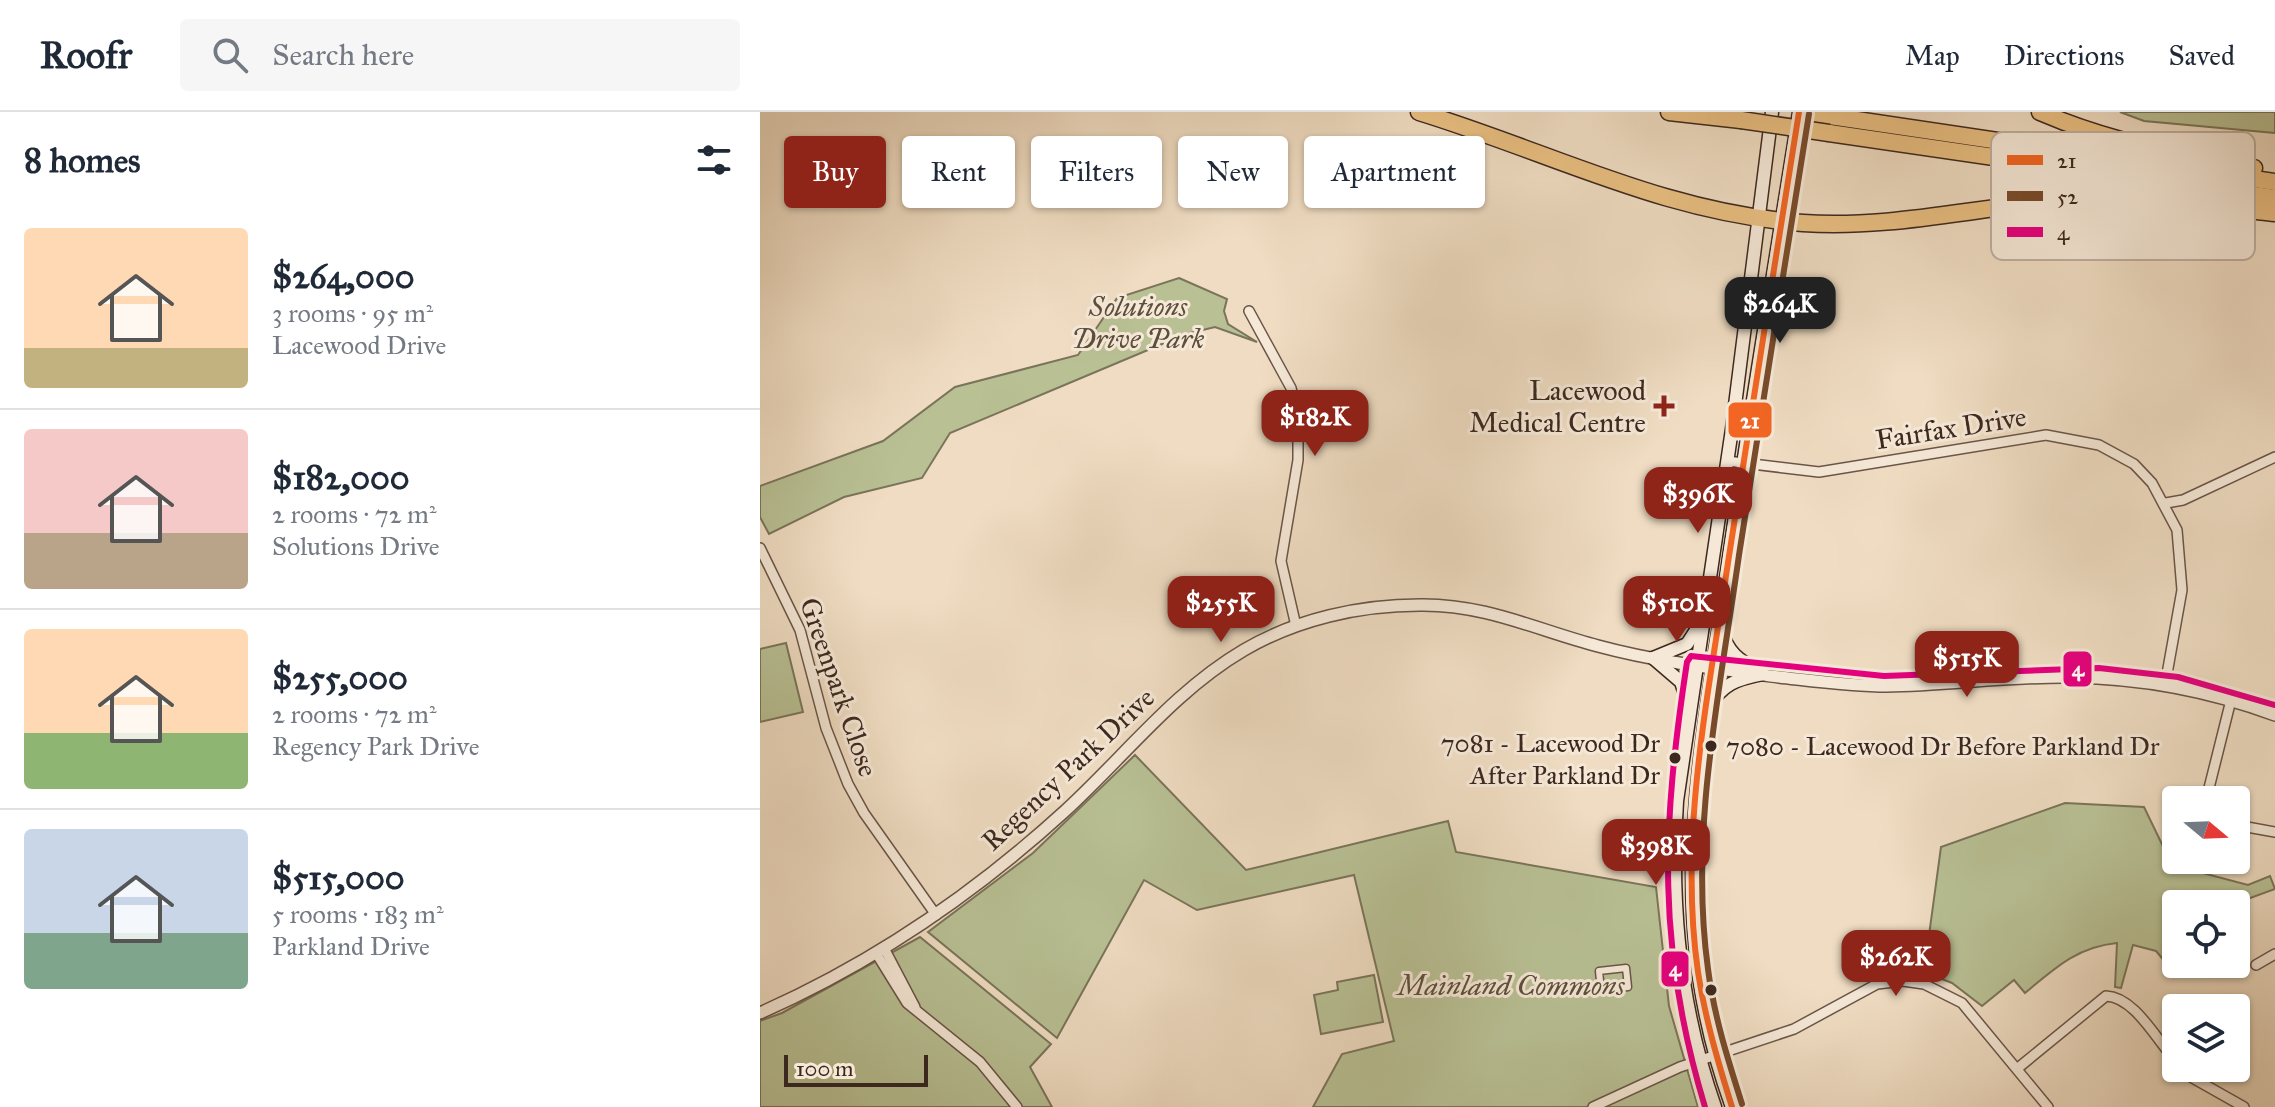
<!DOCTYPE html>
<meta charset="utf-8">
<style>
:root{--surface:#fff;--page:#f6f6f7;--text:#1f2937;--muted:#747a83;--line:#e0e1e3;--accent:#8f2418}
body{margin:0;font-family:"IM FELL Great Primer",serif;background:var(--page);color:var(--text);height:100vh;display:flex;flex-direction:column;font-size:30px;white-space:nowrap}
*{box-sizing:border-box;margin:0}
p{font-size:26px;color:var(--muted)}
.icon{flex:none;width:44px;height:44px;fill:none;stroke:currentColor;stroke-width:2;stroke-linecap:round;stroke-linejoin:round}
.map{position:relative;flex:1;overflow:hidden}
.side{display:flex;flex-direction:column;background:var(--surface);width:760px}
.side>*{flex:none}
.guide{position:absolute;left:24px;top:24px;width:760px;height:72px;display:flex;gap:16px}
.needle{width:52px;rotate:109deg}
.tools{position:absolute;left:1402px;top:674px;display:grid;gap:16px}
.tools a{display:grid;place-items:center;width:88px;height:88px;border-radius:8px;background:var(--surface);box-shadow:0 2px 6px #0004;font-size:40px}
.scale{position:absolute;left:24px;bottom:20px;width:144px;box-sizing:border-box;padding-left:8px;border:4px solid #3d281f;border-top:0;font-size:22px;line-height:28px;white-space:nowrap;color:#3d281f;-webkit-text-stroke:6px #f5e8d7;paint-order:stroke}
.price{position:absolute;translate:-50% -68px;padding:0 18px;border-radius:16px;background:var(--accent);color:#fff;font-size:26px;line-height:52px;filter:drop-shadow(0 2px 4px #0008)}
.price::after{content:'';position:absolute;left:50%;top:48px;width:24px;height:18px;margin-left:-12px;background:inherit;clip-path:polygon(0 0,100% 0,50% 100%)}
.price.on{background:#222;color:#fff}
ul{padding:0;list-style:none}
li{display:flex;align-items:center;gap:24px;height:200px;padding:0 24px}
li+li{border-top:2px solid var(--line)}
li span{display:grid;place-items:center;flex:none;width:224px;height:160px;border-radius:8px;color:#555}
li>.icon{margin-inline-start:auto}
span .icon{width:96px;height:96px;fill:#fffc;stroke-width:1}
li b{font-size:34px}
h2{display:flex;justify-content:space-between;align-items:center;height:96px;padding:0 24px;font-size:34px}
.pill{padding:0 28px;border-radius:8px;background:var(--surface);box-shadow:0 2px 6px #0004;font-size:28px;line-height:72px}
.pill.on{background:var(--accent);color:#fff}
header{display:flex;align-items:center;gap:48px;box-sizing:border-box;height:112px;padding:0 40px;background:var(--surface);border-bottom:2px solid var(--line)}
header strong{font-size:38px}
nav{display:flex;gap:44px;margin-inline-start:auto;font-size:28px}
.search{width:560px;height:72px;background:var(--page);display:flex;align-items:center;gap:20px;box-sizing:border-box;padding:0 28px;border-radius:8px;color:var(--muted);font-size:30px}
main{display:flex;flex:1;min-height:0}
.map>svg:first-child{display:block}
.green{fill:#b8c094;stroke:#7a745a;stroke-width:2}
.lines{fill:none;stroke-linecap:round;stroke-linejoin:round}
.pedestrian-casing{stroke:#6a5548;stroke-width:9}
.minor-casing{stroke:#6a5548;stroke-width:12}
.tertiary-casing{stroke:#6a5548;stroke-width:14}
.secondary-casing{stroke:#3d281f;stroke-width:15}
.motorway-casing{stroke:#3d281f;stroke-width:19}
.pedestrian{stroke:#f5e8d7;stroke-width:6}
.minor{stroke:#f5e8d7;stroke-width:9}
.tertiary{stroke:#f5e8d7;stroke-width:11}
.secondary{stroke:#f5e8d7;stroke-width:12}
.motorway{stroke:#e8be81;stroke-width:16}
.motorway-bridge-casing{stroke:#3d281f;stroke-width:19;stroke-linecap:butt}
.motorway-bridge{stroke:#e8be81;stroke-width:16}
.bus-1-casing{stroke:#f5e8d7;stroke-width:12}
.bus-2-casing{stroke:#f5e8d7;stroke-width:12}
.bus-3-casing{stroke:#f5e8d7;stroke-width:12}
.bus-1{stroke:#f26522;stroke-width:6}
.bus-2{stroke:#7a4b2a;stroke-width:6}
.bus-3{stroke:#e5007d;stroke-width:6}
.poi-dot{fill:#8f2418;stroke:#f5e8d7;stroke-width:3}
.bus-dot{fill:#3d281f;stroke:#f5e8d7;stroke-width:3}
.labels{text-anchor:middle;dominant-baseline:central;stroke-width:6;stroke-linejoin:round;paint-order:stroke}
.bus-label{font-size:26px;fill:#3d281f;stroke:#f5e8d7;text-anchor:end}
.park-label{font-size:28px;font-style:italic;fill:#5c4e3c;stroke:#f5e8d7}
.poi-label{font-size:28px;fill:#3d281f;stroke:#f5e8d7;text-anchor:end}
.street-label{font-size:28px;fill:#3d281f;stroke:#f5e8d7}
.key{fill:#f5e8d7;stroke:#beaea0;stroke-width:2}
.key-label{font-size:22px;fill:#3d281f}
.line-badge{stroke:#f5e8d7;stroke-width:3}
.badge-label{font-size:22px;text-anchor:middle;font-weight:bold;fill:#fff}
</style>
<header>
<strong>Roofr</strong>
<div class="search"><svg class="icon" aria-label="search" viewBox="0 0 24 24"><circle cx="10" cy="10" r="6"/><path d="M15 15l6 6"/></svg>Search here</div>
<nav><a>Map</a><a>Directions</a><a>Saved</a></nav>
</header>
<main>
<section class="side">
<h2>8 homes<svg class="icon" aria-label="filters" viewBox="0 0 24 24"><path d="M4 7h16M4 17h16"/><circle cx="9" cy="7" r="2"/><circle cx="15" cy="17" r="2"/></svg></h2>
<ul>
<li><span style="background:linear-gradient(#ffd9b3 75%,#c2b280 0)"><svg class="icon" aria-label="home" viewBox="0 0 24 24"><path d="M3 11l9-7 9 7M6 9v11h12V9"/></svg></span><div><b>$264,000</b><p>3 rooms · 95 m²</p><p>Lacewood Drive</p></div></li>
<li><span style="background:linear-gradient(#f6c9c9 65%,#b9a48a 0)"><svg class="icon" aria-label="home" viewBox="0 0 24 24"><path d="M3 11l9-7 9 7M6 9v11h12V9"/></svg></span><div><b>$182,000</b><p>2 rooms · 72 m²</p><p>Solutions Drive</p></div></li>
<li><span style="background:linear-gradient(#ffd9b3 65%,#8fb573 0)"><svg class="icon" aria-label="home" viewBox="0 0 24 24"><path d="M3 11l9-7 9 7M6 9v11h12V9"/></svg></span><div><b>$255,000</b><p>2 rooms · 72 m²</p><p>Regency Park Drive</p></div></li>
<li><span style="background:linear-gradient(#c9d6e8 65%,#7fa58c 0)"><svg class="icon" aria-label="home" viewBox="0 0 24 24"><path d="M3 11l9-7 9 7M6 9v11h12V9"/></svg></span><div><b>$515,000</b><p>5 rooms · 183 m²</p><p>Parkland Drive</p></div></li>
</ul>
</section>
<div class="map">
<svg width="1515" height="995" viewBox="0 0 1515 995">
<rect width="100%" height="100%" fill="#efdcc2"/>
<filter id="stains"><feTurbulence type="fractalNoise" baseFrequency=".0025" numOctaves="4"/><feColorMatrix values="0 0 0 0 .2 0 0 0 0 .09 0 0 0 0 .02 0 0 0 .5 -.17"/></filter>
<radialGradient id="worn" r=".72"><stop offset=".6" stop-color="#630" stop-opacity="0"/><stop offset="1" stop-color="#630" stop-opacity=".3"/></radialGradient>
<!-- green -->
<g class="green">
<path d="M1360,0H1515V21L1384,9Z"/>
<path d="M419,166L467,187L464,199L468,212L497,230L455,215L426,222L190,321L162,366L84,385L9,422L0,405V374L123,329L195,275L318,243L357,186Z"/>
<path d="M26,531L43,600L0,610V537Z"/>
<path d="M375,643L486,758L688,709L696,740L896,775L909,894L938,995H553L582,942L634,929L594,763L437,798L384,768L297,926L168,820L273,741Z"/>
<path d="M1305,691L1384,695L1412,753L1488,773L1510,764L1515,777L1474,792H1416L1417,852L1412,858L1396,839L1373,833L1361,876L1355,875L1357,831C1317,835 1295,856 1265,881L1254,868L1222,894L1192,871L1164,860L1181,735Z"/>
<path d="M160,825L291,932L270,955L292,995H0V909L22,901Z"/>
<path d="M614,863L623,910L561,922L554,883L578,878L577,870Z"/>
</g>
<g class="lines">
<defs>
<path id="pedestrian" d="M866,856L868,875L841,878L839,859Z"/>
<g id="minor">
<path d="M489,199L531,276L538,308V348L521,449L536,514"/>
<path d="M967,349L1059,360L1286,323L1339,333L1374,352L1392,371L1417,418L1422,478L1405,573"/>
<path d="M1406,391L1423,388L1515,345"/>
<path d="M0,436L40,518L66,616L88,672L104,701L176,803"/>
<path d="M1446,688L1471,588"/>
<path d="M1476,713L1515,720"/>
<path d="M124,836L155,895"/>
<path d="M116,841L147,891L220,950L257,995"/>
<path d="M1496,853L1515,842"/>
<path d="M1258,956L1346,884C1375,885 1397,929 1416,949"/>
<path d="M1423,956L1431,965L1484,995"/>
<path d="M833,995L920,955L1034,917L1117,872L1143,869L1164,872L1202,891L1288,995"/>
</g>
<path id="tertiary" d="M0,901C113,851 214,782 305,699C364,645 414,579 484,538C537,507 600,493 660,493C725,492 777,518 838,534C897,550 959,557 1019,565C1055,569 1091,574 1127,574C1188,573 1250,564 1311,565C1380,566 1450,579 1515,603"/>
<g id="secondary">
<path d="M962,517C966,542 983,550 1003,562"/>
<path d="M893,546L927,532L940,512"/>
<path d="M893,546L921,570L928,592"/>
<path d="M948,597C961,572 977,567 1003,562"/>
<path d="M955,995C920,895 910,794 917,689L972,317L1012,0"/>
<path d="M972,995C902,805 940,651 967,459C989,306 1015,153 1039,0"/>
</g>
<g id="motorway">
<path d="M659,0C790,40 904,101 1043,111C1128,117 1212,96 1297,89C1370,84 1442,93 1515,101"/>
<path d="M909,0L981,8"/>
<path d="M1043,0L1515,70"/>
<path d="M1280,0C1349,30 1420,43 1494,56"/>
<path d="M1069,21L1515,86"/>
</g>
</defs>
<!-- pedestrian casing -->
<use href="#pedestrian" class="pedestrian-casing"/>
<!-- minor casing -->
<use href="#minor" class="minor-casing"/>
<!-- tertiary casing -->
<use href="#tertiary" class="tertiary-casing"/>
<!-- secondary casing -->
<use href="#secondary" class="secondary-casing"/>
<!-- motorway casing -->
<use href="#motorway" class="motorway-casing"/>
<!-- pedestrian -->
<use href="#pedestrian" class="pedestrian"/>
<!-- minor -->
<use href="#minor" class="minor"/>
<!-- tertiary -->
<use href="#tertiary" class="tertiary"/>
<!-- secondary -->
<use href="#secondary" class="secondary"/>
<!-- motorway -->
<use href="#motorway" class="motorway"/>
<defs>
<path id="motorway-bridge" d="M981,8L1069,21"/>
</defs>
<!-- motorway-bridge casing -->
<use href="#motorway-bridge" class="motorway-bridge-casing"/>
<!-- motorway-bridge -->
<use href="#motorway-bridge" class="motorway-bridge"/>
<defs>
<path id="bus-1" d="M972,995C958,950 945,906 938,860C918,722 949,580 969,444C991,296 1016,148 1039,0"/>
<path id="bus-2" d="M982,992C968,948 954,904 948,857C929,720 960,579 979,443C1001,296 1026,149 1049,2"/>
<path id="bus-3" d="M945,995C896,833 902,715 927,550L931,544L1124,564L1339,556L1418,565L1515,593"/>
</defs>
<!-- bus-1 casing -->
<use href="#bus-1" class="bus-1-casing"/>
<!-- bus-2 casing -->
<use href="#bus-2" class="bus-2-casing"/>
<!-- bus-3 casing -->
<use href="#bus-3" class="bus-3-casing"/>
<!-- bus-1 -->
<use href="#bus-1" class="bus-1"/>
<!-- bus-2 -->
<use href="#bus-2" class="bus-2"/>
<!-- bus-3 -->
<use href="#bus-3" class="bus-3"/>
</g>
<!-- markers -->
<path class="poi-dot" d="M900 282h8v8h8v8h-8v8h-8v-8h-8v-8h8z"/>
<g class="bus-dot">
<circle cx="951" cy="634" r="7"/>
<circle cx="915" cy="646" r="7"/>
<circle cx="951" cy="878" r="7"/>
</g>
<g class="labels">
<!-- bus labels -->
<g class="bus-label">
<text x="900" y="631">7081 - Lacewood Dr<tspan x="900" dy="32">After Parkland Dr</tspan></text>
<text x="966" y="634" text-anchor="start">7080 - Lacewood Dr Before Parkland Dr</text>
</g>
<!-- park labels -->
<g class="park-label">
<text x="378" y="194">Solutions<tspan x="378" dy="32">Drive Park</tspan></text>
<text x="751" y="873">Mainland Commons</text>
</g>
<!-- poi labels -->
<g class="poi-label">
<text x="886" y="278">Lacewood<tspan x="886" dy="32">Medical Centre</tspan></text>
</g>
<!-- street labels -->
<g class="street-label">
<text transform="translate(1191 316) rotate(-9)">Fairfax Drive</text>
<text transform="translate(79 575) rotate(71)">Greenpark Close</text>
<text transform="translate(308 657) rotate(-43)">Regency Park Drive</text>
</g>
</g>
<!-- legend -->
<rect x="1231" y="20" width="264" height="128" rx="12" class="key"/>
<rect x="1247" y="43" width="36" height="10" fill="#f26522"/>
<rect x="1247" y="79" width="36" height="10" fill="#7a4b2a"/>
<rect x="1247" y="115" width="36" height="10" fill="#e5007d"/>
<g class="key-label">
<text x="1297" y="56">21</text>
<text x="1297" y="92">52</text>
<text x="1297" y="128">4</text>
</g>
<g class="line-badge">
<rect x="967" y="289" width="46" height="38" rx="8" fill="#f26522"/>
<rect x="1302" y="538" width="31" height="38" rx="8" fill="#e5007d"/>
<rect x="900" y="838" width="30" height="38" rx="8" fill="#e5007d"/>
</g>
<g class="badge-label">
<text x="990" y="316">21</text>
<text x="1318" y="564">4</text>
<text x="915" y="864">4</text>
</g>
<rect width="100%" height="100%" filter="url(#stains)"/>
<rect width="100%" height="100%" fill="url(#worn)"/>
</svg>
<div class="tools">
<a><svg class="needle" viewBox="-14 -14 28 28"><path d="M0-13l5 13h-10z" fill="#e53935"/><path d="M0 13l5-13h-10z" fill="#747a83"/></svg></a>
<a><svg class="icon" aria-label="locate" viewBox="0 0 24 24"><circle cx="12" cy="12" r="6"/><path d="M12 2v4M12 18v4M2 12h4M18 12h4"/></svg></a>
<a><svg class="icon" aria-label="layers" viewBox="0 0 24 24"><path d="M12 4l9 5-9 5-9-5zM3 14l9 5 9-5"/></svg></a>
</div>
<div class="scale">100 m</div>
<b class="price on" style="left:1020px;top:233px">$264K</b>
<b class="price" style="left:555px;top:346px">$182K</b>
<b class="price" style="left:938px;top:423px">$396K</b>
<b class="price" style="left:461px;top:532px">$255K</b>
<b class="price" style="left:917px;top:532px">$510K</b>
<b class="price" style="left:1207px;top:587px">$515K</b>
<b class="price" style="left:896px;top:775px">$398K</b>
<b class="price" style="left:1136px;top:886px">$262K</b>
<div class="guide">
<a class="pill on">Buy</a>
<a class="pill">Rent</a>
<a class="pill">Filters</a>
<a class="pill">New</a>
<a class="pill">Apartment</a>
</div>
</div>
</main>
